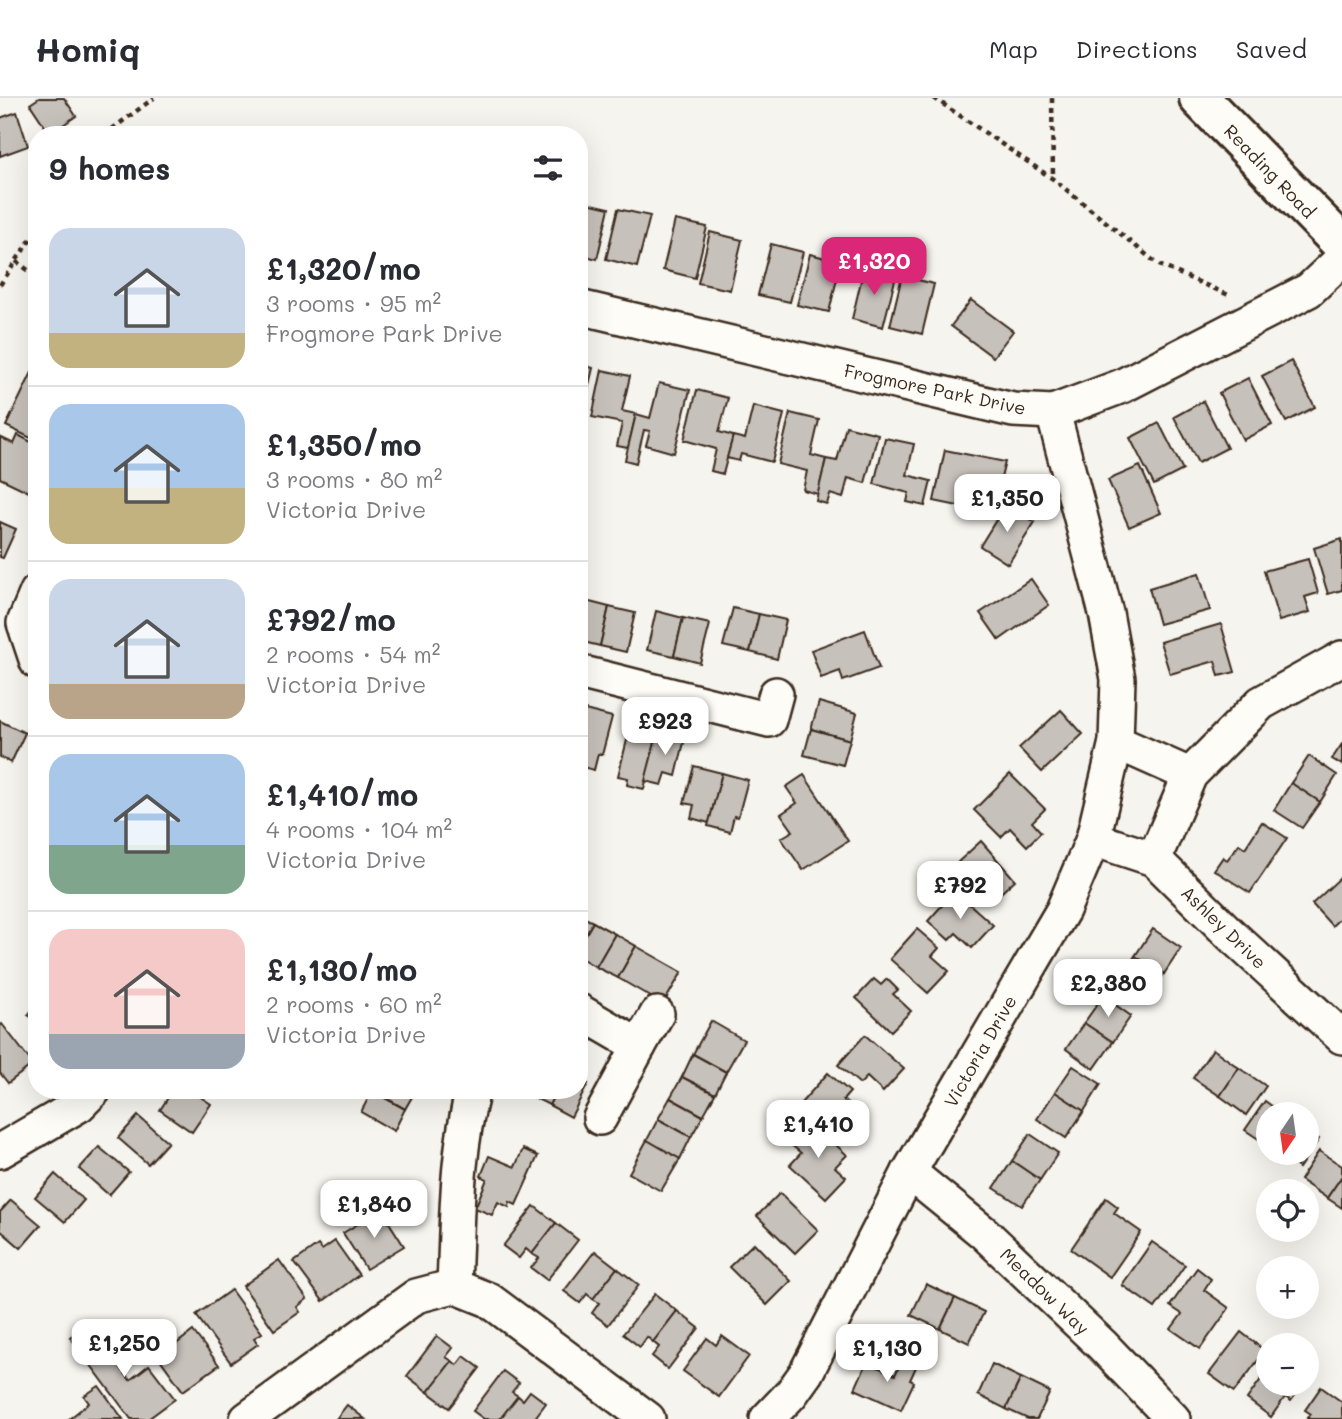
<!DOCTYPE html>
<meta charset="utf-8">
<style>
:root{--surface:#fff;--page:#f2f2f3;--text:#2b2b33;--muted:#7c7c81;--line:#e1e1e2;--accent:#db2777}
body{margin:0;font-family:Mali,sans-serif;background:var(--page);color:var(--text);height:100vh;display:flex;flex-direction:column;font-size:26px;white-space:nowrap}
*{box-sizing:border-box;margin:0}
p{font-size:23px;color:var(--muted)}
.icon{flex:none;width:38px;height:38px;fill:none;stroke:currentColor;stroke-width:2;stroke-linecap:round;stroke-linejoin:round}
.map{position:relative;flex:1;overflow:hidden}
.details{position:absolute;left:28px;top:28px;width:560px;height:973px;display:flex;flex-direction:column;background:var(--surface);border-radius:28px;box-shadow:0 7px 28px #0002}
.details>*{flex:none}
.needle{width:46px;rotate:193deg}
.controls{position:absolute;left:1256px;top:1004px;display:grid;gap:14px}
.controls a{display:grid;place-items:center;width:63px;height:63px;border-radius:50%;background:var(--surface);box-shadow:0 7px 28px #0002;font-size:35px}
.price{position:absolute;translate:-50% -60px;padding:0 16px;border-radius:14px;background:#fff;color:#222;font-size:23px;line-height:46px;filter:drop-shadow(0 2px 4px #0008)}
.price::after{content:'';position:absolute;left:50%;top:42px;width:21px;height:16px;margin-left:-10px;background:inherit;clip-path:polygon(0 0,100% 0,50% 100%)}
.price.current{background:var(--accent);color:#fff}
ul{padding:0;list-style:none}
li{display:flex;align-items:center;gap:21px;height:175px;padding:0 21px}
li+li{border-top:2px solid var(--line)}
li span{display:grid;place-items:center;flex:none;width:196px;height:140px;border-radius:21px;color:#555}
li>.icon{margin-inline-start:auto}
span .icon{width:84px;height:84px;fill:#fffc;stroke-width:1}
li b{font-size:30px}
h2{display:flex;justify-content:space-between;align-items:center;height:84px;padding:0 21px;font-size:30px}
header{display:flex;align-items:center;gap:42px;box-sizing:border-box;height:98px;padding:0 35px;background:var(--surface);border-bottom:2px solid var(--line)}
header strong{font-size:33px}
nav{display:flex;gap:38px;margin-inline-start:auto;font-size:24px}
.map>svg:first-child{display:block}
.building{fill:#c7c1bb;stroke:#3b2a1e;stroke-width:2}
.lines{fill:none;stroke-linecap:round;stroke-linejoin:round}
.minor-casing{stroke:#3b2a1e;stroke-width:38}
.major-casing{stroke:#3b2a1e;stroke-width:44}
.path{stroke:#3b2a1e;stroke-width:4.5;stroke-dasharray:5 5;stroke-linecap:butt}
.minor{stroke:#fdfcf7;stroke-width:33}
.major{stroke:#fdfcf7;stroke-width:38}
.labels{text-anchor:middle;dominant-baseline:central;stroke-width:6;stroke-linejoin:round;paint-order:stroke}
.street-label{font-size:18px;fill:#3b2a1e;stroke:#fdfcf7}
</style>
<header>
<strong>Homiq</strong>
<nav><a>Map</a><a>Directions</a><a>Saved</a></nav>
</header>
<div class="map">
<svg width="1342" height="1321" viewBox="0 0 1342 1321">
<rect width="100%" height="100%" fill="#f5f4ee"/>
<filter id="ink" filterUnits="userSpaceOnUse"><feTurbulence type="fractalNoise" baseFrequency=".0143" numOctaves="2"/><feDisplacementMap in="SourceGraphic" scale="14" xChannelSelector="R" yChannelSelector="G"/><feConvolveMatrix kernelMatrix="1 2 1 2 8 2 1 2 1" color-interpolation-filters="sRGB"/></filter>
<g filter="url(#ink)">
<!-- building -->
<g class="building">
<path d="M39,0H64L76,18L50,36L30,6Z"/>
<path d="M17,14L28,48L0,58V20Z"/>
<path d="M579,103L609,110L597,161L579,156Z"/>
<path d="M618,111L650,118L637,169L606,161Z"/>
<path d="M675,122L707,129L695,180L663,172Z"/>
<path d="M710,134L742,142L730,192L698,185Z"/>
<path d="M771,146L803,154L790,204L758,197Z"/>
<path d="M810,156L841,164L829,214L797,207Z"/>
<path d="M864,170L896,178L883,229L852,221Z"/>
<path d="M902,178L934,186L922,236L890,228Z"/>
<path d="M971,202L1013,233L993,259L951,228Z"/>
<path d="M1291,263L1315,309L1286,324L1262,278Z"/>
<path d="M36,266H37V343L6,328Z"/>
<path d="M579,266L593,270L582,317H579Z"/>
<path d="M602,272L630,278L622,313L636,316L628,350L617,348L622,325L592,319Z"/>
<path d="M1248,280L1272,327L1243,342L1219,295Z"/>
<path d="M659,285L690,292L674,355L646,347L650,333L644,332L636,365L625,362L636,316L650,320Z"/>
<path d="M697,292L728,300L719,334L733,338L723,376L711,373L716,351L684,342Z"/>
<path d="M1203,303L1227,350L1198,365L1174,319Z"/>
<path d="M753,308L784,316L772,364L741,356L739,363L727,360L733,338L745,341Z"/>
<path d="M790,315L819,322L811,357L826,361L818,396L803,392L807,373L778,366Z"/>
<path d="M1159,325L1183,372L1154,387L1130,340Z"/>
<path d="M846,328L878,336L865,385L848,380L843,400L830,396L827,406L816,403L826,361L837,363Z"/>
<path d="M18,337L37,347V398L0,380V339L14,346Z"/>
<path d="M885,340L914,346L907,377L931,383L925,408L907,404L909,395L874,386Z"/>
<path d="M945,352L1005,364L999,388L987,386L982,413L934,403Z"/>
<path d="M1140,368L1161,415L1129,429L1108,382Z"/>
<path d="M1006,406L1035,424L1008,466L980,448Z"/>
<path d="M0,424L16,431L3,460L0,459Z"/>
<path d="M1342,441V492L1328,496L1314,450Z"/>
<path d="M1308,461L1318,495L1305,499L1310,514L1279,523L1264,473Z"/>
<path d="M1199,475L1210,512L1159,526L1149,490Z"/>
<path d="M1031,481L1049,507L999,542L980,515Z"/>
<path d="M582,502L609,509L600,548L579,543V514Z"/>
<path d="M609,509L635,515L626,554L600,548Z"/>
<path d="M733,510L759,516L750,554L723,548Z"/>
<path d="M656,513L683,520L674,558L647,552Z"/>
<path d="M759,516L786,522L777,561L750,554Z"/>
<path d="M683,520L710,526L700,565L674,558Z"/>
<path d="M1221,526L1235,574L1219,578L1215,563L1170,576L1160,544Z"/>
<path d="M865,532L879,570L843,583L840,573L821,580L811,552Z"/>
<path d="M819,604L857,615L850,642L811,631Z"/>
<path d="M579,611L585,612L579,636Z"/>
<path d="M585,612L612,619L602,657L598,656L594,672L579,668V636Z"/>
<path d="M1061,612L1083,636L1042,674L1019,650Z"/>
<path d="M0,623L25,635L11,665L0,659Z"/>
<path d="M631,626L658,633L644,691L627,687L628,680L618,678Z"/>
<path d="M811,631L850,642L843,667L804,657Z"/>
<path d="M658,633L685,640L676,678L666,675L662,687L645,683Z"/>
<path d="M1342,646V667L1332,661Z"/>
<path d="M1309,658L1337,677L1320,704L1291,685Z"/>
<path d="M694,668L722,675L709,725L691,720L694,707L684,705Z"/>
<path d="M722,675L748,682L738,719L734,718L730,734L708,728Z"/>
<path d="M1010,676L1045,711L1032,724L1041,734L1027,748L1010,730L1001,739L974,712Z"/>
<path d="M804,677L848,743L803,772L781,740L793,733L781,716L797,705L786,689Z"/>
<path d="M1291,685L1320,704L1302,730L1274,712Z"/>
<path d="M1262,724L1287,740L1250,795L1214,772L1223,759L1227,762L1239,746L1245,750Z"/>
<path d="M981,743L1015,782L993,802L958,764Z"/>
<path d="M1342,778V818L1332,828L1312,806Z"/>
<path d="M955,793L993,827L972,850L956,835L949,842L928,823Z"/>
<path d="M579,817L593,824L579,848Z"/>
<path d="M593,824L615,836L596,869L579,859V848Z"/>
<path d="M917,831L939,850L932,858L949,873L928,895L890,861Z"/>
<path d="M1153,831L1181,850L1164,876L1135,858Z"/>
<path d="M615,836L636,848L618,880L596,869Z"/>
<path d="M636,848L682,874L663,906L618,880Z"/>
<path d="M1135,858L1164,876L1146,903L1117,884Z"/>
<path d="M874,881L881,887L887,881L898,892L893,896L911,913L891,933L856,900Z"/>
<path d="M1103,898L1131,918L1113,944L1084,925Z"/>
<path d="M37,906V923L28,917Z"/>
<path d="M711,923L744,942L726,974L693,956Z"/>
<path d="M1084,925L1113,944L1094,971L1066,951Z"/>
<path d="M2,926L33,966L8,985L0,975V928Z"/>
<path d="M865,937L904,971L883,994L867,979L860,986L838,967Z"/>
<path d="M1213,951L1239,970L1220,998L1193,980Z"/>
<path d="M693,956L726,974L715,996L682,979Z"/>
<path d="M1073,968L1101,986L1084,1013L1055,994Z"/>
<path d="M1239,970L1266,988L1246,1017L1220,998Z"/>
<path d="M828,975L850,994L843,1002L860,1016L839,1040L801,1005Z"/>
<path d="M682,979L715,996L703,1018L670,1000Z"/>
<path d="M579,981L588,986L571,1019L549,1007L557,992H579Z"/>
<path d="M173,992H190L211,1006L192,1034L160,1012Z"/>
<path d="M373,992H416L405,1011Z"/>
<path d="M529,992H557L549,1007L527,996Z"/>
<path d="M372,993L405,1011L394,1033L361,1014Z"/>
<path d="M1055,994L1084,1013L1066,1040L1037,1021Z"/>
<path d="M670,1000L703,1018L691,1039L658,1021Z"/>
<path d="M1265,1003L1284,1017H1269V1048L1245,1032Z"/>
<path d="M138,1018L168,1044L148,1066L118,1040Z"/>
<path d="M658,1021L691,1039L680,1061L647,1042Z"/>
<path d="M811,1024L847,1057L835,1069L846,1079L826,1100L790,1067L801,1055L790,1046Z"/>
<path d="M1307,1033L1319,1041L1299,1070L1278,1055H1307Z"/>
<path d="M1030,1036L1058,1055L1040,1082L1012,1063Z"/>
<path d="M647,1042L680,1061L661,1093L629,1075Z"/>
<path d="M99,1049L129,1074L109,1097L79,1071Z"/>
<path d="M523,1051L538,1058L516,1107L510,1104L509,1109L498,1104L492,1117L475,1110L487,1081L481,1078L489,1058L515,1069Z"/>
<path d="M1319,1053L1342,1068V1078L1327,1100L1300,1082Z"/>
<path d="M1012,1063L1040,1082L1022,1108L994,1090Z"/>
<path d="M55,1076L84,1102L65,1124L35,1099Z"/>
<path d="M1342,1078V1110L1327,1100Z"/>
<path d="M780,1095L818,1132L795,1155L757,1118Z"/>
<path d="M1106,1100L1118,1109L1114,1115L1141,1134L1110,1179L1071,1151Z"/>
<path d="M11,1102L41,1127L21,1150L0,1132V1114Z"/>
<path d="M534,1108L556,1125L532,1156L526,1151L519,1160L503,1148Z"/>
<path d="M381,1112L404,1148L366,1171L343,1135Z"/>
<path d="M556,1125L578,1142L547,1182L531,1170L539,1160L532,1156Z"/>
<path d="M335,1143L359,1177L323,1203L294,1164L318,1147L322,1152Z"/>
<path d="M1152,1144L1185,1167L1155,1210L1122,1187Z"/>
<path d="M754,1145L791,1183L767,1207L729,1169Z"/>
<path d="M595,1153L617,1170L593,1201L587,1196L580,1205L564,1193Z"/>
<path d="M279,1162L307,1201L297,1209L300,1214L274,1232L243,1188Z"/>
<path d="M617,1170L639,1187L608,1227L592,1215L599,1205L593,1201Z"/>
<path d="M1197,1170L1211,1181L1204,1192L1229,1210L1200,1251L1171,1231L1182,1216L1170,1208Z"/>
<path d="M926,1186L955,1200L940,1231L911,1217Z"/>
<path d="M231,1192L262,1235L254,1240L258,1246L231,1265L196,1217Z"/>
<path d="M655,1196L677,1213L653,1244L647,1239L640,1249L623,1236Z"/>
<path d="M955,1200L984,1214L969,1245L940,1231Z"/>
<path d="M677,1213L699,1230L668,1271L652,1258L659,1249L653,1244Z"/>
<path d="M88,1226L130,1282L149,1267L175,1301L148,1321H131L70,1239Z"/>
<path d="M193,1233L219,1267L183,1293L155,1254L154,1246L158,1242L166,1243L171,1250Z"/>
<path d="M1241,1234L1265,1253L1234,1294L1209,1276Z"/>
<path d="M437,1238L453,1250L446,1259L452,1263L428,1294L407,1278Z"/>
<path d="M722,1238L749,1258L719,1299L683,1273L707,1240L716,1247Z"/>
<path d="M464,1258L480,1270L449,1310L428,1294L452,1263L457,1267Z"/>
<path d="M902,1262L916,1269L910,1282L914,1284L901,1312L855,1291L867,1264L895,1277Z"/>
<path d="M992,1266L1021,1280L1006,1311L978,1297Z"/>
<path d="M1269,1270V1286H1303L1291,1303L1285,1299L1271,1319L1247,1301Z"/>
<path d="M503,1273L519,1285L512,1294L518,1298L500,1321H484L473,1313Z"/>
<path d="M1021,1280L1050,1294L1037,1321H1028L1006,1311Z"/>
<path d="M99,1288L123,1321H69L89,1305L84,1298Z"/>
<path d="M1321,1289L1342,1304V1321H1307L1311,1316L1305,1312Z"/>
<path d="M530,1293L546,1305L534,1321H500L518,1298L523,1302Z"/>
<path d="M347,1307L365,1321H336Z"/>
</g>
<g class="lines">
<defs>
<g id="minor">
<path d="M579,209L1013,312L1053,314L1122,288L1309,192L1342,161"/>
<path d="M37,494L24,525L37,564"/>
<path d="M579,574L769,622L776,596"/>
<path d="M1116,644L1190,677"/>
<path d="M1093,741L1154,761L1230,836L1342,939"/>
<path d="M1154,761L1190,677L1261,605L1342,560"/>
<path d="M579,913L639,948L600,1020"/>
<path d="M639,948L657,916"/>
<path d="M0,1053L79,1007L94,992"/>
<path d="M909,1074L984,1135L1102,1247L1173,1321"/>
<path d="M454,1188C457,1123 456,1055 473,992"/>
<path d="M247,1321L416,1198L454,1188L489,1202L648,1321"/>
<path d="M767,1321L791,1296L806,1275L909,1074L1063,812L1093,741L1116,644L1118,581L1106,515L1053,314"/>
</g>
<path id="major" d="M1199,0L1342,146"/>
</defs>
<!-- minor casing -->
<use href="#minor" class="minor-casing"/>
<!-- major casing -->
<use href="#major" class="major-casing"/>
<!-- path -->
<g class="path">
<path d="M934,0L1053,81L1159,167L1231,198"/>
<path d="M1052,0L1053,80"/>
<path d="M104,37L154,0"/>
<path d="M16,163L37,179"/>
<path d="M0,187L37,132"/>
</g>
<!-- minor -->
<use href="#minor" class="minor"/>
<!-- major -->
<use href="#major" class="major"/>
</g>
</g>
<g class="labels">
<!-- street labels -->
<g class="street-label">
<text transform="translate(1270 73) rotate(46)">Reading Road</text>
<text transform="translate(935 291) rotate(12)">Frogmore Park Drive</text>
<text transform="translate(1224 829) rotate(44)">Ashley Drive</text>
<text transform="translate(980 953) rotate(-60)">Victoria Drive</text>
<text transform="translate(1045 1193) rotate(44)">Meadow Way</text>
</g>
</g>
</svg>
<div class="controls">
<a><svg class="needle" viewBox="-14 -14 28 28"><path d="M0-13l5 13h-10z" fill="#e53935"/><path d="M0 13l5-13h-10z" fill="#7c7c81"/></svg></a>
<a><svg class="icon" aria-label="locate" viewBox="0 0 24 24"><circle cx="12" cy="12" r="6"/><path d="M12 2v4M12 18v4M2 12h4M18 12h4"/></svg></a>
<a>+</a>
<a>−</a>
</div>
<b class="price current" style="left:874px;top:199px">£1,320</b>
<b class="price" style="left:1007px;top:436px">£1,350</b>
<b class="price" style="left:665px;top:659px">£923</b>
<b class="price" style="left:960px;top:823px">£792</b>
<b class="price" style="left:1108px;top:921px">£2,380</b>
<b class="price" style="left:818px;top:1062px">£1,410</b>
<b class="price" style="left:374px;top:1142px">£1,840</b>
<b class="price" style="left:124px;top:1281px">£1,250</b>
<b class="price" style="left:887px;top:1286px">£1,130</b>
<section class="details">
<h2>9 homes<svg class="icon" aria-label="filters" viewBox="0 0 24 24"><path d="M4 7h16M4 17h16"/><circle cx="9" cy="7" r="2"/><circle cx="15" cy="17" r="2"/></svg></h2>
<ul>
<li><span style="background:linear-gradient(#c9d6e8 75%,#c2b280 0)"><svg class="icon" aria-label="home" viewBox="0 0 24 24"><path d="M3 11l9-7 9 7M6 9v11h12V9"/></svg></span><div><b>£1,320/mo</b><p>3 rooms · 95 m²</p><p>Frogmore Park Drive</p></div></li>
<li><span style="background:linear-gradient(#a9c7e8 60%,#c2b280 0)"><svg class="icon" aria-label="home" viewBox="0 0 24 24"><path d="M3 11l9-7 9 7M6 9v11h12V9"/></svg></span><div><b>£1,350/mo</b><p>3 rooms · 80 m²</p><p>Victoria Drive</p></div></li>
<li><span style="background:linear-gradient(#c9d6e8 75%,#b9a48a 0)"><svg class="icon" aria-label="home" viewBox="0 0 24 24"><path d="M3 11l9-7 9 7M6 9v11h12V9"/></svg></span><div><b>£792/mo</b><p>2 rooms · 54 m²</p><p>Victoria Drive</p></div></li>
<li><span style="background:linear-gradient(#a9c7e8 65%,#7fa58c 0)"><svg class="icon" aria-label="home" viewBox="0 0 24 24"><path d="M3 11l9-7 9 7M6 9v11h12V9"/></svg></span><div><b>£1,410/mo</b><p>4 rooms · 104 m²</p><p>Victoria Drive</p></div></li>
<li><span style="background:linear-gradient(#f6c9c9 75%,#9aa5b1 0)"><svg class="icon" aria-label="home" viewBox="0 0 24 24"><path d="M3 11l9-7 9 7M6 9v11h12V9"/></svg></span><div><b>£1,130/mo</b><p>2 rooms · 60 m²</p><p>Victoria Drive</p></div></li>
</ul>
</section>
</div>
